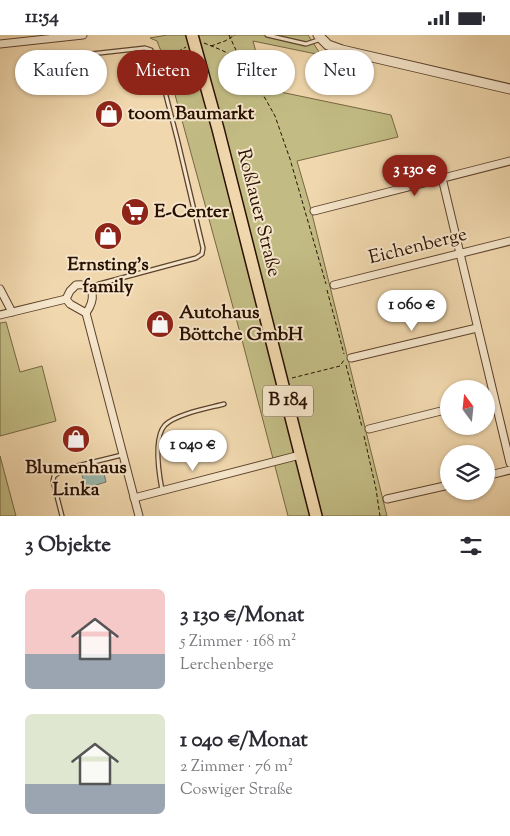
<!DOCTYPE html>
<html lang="de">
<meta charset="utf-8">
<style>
:root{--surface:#fff;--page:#f7f7f7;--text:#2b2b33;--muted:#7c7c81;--accent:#8f2418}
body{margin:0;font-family:"Sorts Mill Goudy",serif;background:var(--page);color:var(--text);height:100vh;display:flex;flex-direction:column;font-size:19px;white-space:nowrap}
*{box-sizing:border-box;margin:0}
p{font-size:16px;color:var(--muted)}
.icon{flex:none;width:28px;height:28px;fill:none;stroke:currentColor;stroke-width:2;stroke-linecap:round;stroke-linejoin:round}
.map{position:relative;height:481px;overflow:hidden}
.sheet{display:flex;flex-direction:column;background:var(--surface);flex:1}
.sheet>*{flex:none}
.guide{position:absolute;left:15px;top:15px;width:480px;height:45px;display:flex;gap:10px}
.needle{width:32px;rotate:345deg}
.buttons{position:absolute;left:440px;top:345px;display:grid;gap:10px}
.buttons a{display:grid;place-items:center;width:55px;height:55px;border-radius:50%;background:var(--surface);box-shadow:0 1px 4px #0004;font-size:25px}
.price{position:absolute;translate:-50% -42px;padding:0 11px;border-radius:18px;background:#fff;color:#222;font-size:16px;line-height:32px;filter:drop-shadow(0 1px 2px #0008)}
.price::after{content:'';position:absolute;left:50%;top:30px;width:15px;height:11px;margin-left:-8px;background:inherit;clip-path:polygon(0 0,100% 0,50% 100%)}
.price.selected{background:var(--accent);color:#fff}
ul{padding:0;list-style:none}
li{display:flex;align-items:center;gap:15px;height:125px;padding:0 25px}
li span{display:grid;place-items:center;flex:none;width:140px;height:100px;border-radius:8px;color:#555}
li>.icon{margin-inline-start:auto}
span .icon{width:60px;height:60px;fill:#fffc;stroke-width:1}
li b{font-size:21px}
h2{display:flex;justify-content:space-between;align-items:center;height:60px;padding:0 25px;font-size:21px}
.pill{padding:0 18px;border-radius:22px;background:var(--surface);box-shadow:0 1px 4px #0004;font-size:18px;line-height:45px}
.pill.selected{background:var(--accent);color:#fff}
.status{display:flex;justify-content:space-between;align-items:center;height:35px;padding:0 25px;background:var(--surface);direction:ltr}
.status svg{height:14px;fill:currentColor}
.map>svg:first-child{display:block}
.green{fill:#c2bc84;stroke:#766642}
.water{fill:#9ab9ae;stroke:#6d7569}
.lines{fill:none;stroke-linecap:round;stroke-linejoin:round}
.service-casing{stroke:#5c422c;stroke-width:5.5}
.minor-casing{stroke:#5c422c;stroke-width:9}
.tertiary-casing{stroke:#5c422c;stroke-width:11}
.primary-casing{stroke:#2a1001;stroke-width:14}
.path{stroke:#2a1001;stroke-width:1;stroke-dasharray:4 2.5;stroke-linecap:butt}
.service{stroke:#f5e5ca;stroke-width:3}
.minor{stroke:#f5e5ca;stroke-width:7}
.tertiary{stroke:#f5e5ca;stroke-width:9}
.primary{stroke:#f0d7ad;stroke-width:11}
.labels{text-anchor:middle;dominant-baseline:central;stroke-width:4;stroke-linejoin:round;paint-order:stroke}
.shield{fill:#f5e5ca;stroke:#67503d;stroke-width:1}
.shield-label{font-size:18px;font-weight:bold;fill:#2a1001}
.poi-label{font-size:19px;font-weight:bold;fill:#2a1001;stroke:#f5e5ca;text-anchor:start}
.street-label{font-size:19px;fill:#2a1001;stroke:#f5e5ca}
</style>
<div class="status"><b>11:54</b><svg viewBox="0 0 49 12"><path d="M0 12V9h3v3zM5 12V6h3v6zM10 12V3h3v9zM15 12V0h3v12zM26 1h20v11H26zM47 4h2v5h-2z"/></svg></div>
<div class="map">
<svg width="510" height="481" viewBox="0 0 510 481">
<rect width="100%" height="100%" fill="#f0d7ad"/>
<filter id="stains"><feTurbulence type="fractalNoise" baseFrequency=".004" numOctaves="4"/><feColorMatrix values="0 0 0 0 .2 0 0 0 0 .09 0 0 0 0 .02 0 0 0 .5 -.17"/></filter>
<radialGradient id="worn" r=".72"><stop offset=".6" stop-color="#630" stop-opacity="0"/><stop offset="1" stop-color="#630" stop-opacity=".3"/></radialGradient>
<!-- green -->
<g class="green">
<path d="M167,0H308L321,20L253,6L266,54L391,80L398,102L297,126L310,171L387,481H288L242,305L168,34L157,6L150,3Z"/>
<path d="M6,287L20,337L42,331L56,386L0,401V288Z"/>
<path d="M0,421L16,481H0Z"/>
</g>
<!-- water -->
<path class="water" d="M103,434L106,447L86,453L82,440Z"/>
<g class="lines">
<defs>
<g id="service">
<path d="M267,0L306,9L321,4"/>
<path d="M35,27L45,24L145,13L151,15L161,41L178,107L203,213L202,219L196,223L99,249L90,254"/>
<path d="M162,455C159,439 153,403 165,390C176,379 209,373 224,369"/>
<path d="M62,481L53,446L54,441L65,434L122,420"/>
</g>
<g id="minor">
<path d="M0,9L83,0"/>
<path d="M442,143L510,428"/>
<path d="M314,176L510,126"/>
<path d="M76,250C98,247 94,267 86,278L70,269L66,264L70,256Z"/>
<path d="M334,250L510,206"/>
<path d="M0,254L12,277"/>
<path d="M86,278L139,481"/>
<path d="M0,280L66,264"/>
<path d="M351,323L477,293"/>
<path d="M369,394L449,374"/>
<path d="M486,441L510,435"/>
<path d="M134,463L300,420"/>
<path d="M387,464L449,450"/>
</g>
<path id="tertiary" d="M318,0L328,10L342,15L510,54"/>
<path id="primary" d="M192,0L218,94L316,481"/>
</defs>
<!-- service casing -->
<use href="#service" class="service-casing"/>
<!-- minor casing -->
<use href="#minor" class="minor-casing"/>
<!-- tertiary casing -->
<use href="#tertiary" class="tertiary-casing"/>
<!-- primary casing -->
<use href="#primary" class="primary-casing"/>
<!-- path -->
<g class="path">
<path d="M229,0L247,39L261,56L275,81L290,124L326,249"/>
<path d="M204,8C216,13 229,17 239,26"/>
<path d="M211,11L225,6L235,0"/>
<path d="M159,20L177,17L186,12"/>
<path d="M327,255L344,319"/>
<path d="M346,330L362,392"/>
<path d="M292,343L340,331L344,325"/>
<path d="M364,401L376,454L380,481"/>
</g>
<!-- service -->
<use href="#service" class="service"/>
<!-- minor -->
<use href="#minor" class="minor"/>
<!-- tertiary -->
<use href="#tertiary" class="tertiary"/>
<!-- primary -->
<use href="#primary" class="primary"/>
</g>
<!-- icons -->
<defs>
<symbol id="shop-disc" viewBox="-11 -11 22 22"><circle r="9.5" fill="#8f2418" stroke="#f5e5ca"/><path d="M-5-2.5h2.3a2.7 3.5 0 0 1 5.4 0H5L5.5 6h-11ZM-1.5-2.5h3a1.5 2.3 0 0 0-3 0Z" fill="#fff"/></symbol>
<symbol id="supermarket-disc" viewBox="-11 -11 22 22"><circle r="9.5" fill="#8f2418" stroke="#f5e5ca"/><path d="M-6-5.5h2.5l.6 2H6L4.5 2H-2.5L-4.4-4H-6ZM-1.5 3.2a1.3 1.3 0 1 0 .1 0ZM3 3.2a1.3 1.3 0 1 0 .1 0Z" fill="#fff"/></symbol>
</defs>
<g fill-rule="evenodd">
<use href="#shop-disc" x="93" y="63" width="32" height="32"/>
<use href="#supermarket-disc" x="119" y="161" width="32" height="32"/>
<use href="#shop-disc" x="92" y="185" width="32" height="32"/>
<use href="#shop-disc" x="144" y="273" width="32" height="32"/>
<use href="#shop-disc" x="60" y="388" width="32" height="32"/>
</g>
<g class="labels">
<!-- shield labels -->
<rect class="shield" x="263" y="350.5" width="50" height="31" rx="4"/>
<g class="shield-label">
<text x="288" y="366">B 184</text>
</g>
<!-- poi labels -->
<g class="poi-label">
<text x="128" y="79">toom Baumarkt</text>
<text x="154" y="177">E-Center</text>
<text x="108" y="230" text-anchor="middle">Ernsting's<tspan x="108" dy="22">family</tspan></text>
<text x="179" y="278">Autohaus<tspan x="179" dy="22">Böttche GmbH</tspan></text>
<text x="76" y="433" text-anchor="middle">Blumenhaus<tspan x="76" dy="22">Linka</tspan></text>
</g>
<!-- street labels -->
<g class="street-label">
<text transform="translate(258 178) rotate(76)">Roßlauer Straße</text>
<text transform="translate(418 212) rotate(-14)">Eichenberge</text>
</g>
</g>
<rect width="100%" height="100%" filter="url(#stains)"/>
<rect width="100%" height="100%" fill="url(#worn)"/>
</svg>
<div class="buttons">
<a><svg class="needle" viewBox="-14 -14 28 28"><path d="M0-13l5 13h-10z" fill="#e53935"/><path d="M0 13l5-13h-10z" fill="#7c7c81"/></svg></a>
<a><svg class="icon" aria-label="layers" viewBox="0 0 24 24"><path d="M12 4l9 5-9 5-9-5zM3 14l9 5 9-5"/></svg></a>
</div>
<b class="price selected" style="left:415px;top:162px">3 130 €</b>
<b class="price" style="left:412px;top:297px">1 060 €</b>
<b class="price" style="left:193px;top:437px">1 040 €</b>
<div class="guide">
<a class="pill">Kaufen</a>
<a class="pill selected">Mieten</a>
<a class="pill">Filter</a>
<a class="pill">Neu</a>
</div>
</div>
<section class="sheet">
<h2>3 Objekte<svg class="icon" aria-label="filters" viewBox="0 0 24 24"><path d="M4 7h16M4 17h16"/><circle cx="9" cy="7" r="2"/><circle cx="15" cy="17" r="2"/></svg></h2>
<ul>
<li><span style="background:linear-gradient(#f6c9c9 65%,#9aa5b1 0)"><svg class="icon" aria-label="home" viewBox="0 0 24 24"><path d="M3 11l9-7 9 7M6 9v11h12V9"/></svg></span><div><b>3 130 €/Monat</b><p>5 Zimmer · 168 m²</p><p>Lerchenberge</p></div></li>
<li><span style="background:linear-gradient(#dfe7d0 70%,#9aa5b1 0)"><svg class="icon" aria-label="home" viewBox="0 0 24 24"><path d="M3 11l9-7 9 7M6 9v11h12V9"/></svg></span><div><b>1 040 €/Monat</b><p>2 Zimmer · 76 m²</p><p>Coswiger Straße</p></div></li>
</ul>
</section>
